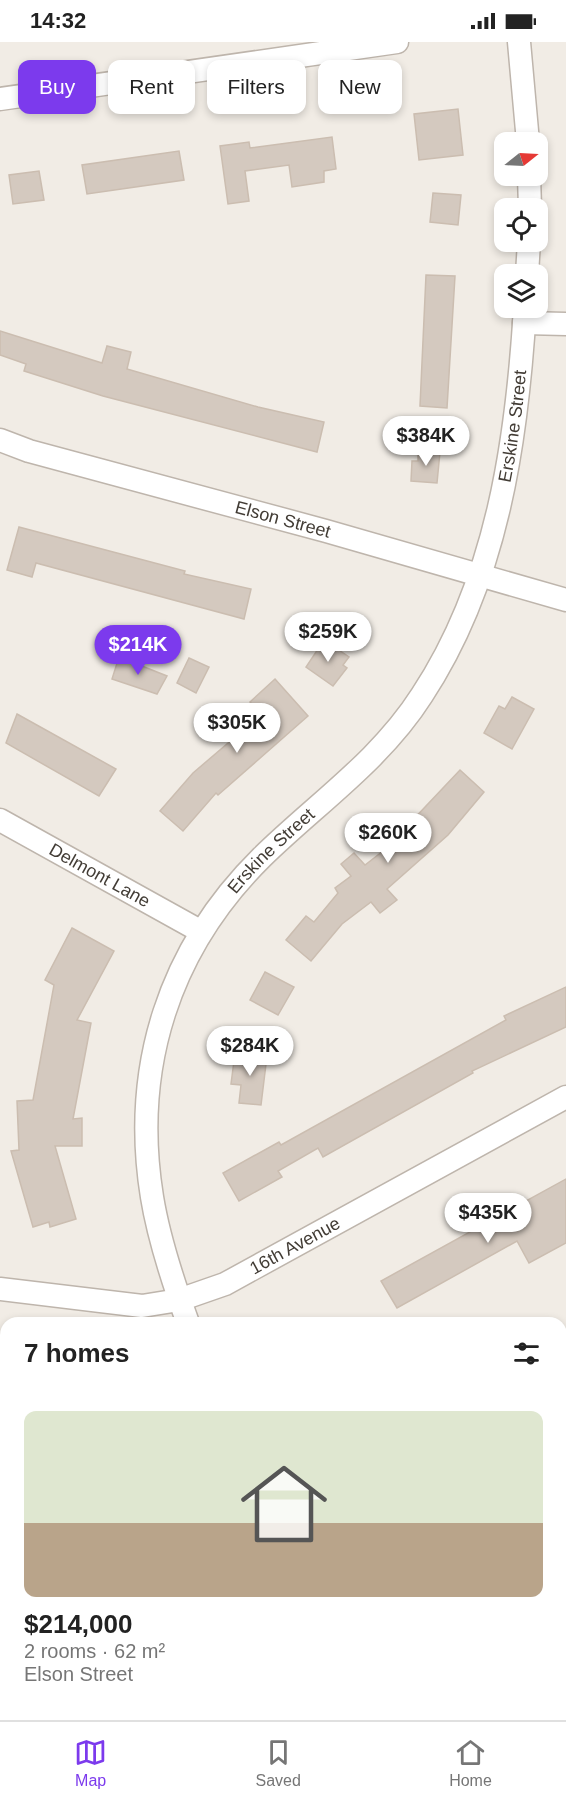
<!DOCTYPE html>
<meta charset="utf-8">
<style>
:root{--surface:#fff;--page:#f2f2f2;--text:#222;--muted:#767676;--line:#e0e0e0;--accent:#7c3aed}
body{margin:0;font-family:Arial,sans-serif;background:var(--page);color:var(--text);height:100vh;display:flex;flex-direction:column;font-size:22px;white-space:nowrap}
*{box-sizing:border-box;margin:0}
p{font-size:20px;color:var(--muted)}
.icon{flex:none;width:33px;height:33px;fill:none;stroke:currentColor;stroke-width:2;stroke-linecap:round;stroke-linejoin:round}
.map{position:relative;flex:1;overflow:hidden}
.panel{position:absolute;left:0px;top:1275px;width:567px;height:404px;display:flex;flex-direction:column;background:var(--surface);border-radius:18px 18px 0 0;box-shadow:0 3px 9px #0003}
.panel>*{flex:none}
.banner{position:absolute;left:18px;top:18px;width:531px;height:54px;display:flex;gap:12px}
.needle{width:39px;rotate:72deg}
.controls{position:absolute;left:494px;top:90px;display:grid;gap:12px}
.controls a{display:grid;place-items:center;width:54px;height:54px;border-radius:12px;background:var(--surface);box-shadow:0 3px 9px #0003;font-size:30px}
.price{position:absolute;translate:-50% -51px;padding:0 14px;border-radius:21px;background:#fff;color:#222;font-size:20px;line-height:39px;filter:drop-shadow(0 2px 3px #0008)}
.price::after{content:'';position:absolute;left:50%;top:36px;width:18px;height:14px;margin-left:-9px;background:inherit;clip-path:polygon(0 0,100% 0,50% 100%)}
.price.selected{background:var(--accent);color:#fff}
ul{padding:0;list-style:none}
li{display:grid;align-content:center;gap:12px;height:318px;padding:0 24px}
li span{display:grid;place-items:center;height:186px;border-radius:12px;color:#555}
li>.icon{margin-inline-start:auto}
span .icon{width:108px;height:108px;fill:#fffc;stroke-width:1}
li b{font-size:26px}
h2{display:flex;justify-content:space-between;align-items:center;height:72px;padding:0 24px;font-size:26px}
.pill{padding:0 21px;border-radius:12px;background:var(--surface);box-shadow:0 3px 9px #0003;font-size:21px;line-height:54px}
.pill.selected{background:var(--accent);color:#fff}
.status{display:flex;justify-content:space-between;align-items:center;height:42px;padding:0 30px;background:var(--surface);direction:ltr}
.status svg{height:16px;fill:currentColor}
.dock{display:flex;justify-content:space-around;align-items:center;height:84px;border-top:2px solid var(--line);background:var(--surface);font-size:16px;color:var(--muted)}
.dock a{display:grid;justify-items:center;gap:3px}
.dock .selected{color:var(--accent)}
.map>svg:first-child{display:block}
.building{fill:#d4c9bf;stroke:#cbbdb0;stroke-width:1.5}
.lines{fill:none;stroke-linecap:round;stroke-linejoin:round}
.street-casing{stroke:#beb5ac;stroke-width:25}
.street{stroke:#fff;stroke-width:22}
.labels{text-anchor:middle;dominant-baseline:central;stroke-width:5;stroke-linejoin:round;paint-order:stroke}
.street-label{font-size:18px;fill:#423c35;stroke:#fff}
</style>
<div class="status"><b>14:32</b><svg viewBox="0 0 49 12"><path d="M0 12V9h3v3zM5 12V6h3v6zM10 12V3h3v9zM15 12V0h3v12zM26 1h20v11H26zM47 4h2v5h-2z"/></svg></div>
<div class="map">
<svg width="566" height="1678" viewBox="0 0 566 1678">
<rect width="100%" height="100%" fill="#f1ece5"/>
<!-- building -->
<g class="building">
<path d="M458,67L463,113L419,118L414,72Z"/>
<path d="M332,95L336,127L324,129V140L292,145L289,123L245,129L249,159L228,162L220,104L249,100L250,106Z"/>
<path d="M179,109L184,138L87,152L82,123Z"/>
<path d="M39,129L44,158L13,162L9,133Z"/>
<path d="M433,151L461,153L458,183L430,180Z"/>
<path d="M426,233L455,234L447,366L420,364Z"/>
<path d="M0,289L102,321L107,304L131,310L127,327L258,365L324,380L317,410L103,354L24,329L26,322L0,313Z"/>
<path d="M418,408L440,410L437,441L411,439L412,419H418Z"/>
<path d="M19,485L185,529L184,532L251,547L244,577L36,521L32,535L7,528Z"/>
<path d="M324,598L349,615L343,623L347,626L333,644L306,625Z"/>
<path d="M119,615L167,634L157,652L112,637Z"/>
<path d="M189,616L209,625L196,651L177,641Z"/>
<path d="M275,637L308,674L218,753L216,751L183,789L160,769L193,731L262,672L250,660Z"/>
<path d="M512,655L534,667L512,707L484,691L499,664L505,667Z"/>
<path d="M17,672L116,727L99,754L6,701Z"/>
<path d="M460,728L484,750L448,793L387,847L397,858L380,871L371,860L342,882L311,919L286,898L306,874L314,880L338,851L335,846L351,834L341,822L354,811L365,823L392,802L385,794L403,777L408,783Z"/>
<path d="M72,886L114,909L77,978L91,981L73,1077L82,1076V1104H55L76,1177L50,1185L49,1180L33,1185L11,1109L19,1108L17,1059L33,1058L54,943L45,938Z"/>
<path d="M265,930L294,945L278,973L250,958Z"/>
<path d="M566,945V985L472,1029L473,1031L323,1115L318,1106L278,1129L282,1135L239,1159L223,1131L279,1100L281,1103L506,978L504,974Z"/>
<path d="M235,1011L267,1014L261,1063L239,1061L241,1043L231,1042Z"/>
<path d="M566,1137V1201L529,1221L517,1199L397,1266L381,1239Z"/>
</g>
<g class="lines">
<defs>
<g id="street">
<path d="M519,0L528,100"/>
<path d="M0,57L397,0"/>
<path d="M529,134L530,166"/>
<path d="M527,232L529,200"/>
<path d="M524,281L566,282"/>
<path id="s1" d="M0,398L29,409L326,489L566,558"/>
<path id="s2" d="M0,778L200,889"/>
<path id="s3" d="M0,1247L142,1264L179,1258L225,1242L566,1055"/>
<path id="s4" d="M188,1281C173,1240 159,1198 152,1155C131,1025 169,907 262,815C316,762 380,719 422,653C497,539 517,400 525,266"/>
<path d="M561,1494L566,1491"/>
<path d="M371,1672L372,1678"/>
<path d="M222,1678L232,1672"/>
</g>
</defs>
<!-- street casing -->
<use href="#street" class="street-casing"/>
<!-- street -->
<use href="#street" class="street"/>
</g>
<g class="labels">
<!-- street labels -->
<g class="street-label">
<text stroke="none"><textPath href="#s4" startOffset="1018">Erskine Street</textPath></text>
<text stroke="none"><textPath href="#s1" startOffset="294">Elson Street</textPath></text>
<text stroke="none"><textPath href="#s4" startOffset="514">Erskine Street</textPath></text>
<text stroke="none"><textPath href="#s2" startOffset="114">Delmont Lane</textPath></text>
<text stroke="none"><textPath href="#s3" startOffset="309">16th Avenue</textPath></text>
</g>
</g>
</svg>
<div class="controls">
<a><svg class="needle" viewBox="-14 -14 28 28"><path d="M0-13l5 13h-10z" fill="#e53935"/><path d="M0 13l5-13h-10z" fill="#767676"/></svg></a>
<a><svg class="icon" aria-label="locate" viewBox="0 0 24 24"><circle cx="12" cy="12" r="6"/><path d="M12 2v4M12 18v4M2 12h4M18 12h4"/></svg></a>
<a><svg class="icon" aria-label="layers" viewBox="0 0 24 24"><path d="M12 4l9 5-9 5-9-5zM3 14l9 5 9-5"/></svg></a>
</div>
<b class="price" style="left:426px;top:425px">$384K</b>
<b class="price" style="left:328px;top:621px">$259K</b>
<b class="price selected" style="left:138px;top:634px">$214K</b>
<b class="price" style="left:237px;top:712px">$305K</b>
<b class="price" style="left:388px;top:822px">$260K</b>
<b class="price" style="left:250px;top:1035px">$284K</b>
<b class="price" style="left:488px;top:1202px">$435K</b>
<div class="banner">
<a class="pill selected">Buy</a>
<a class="pill">Rent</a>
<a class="pill">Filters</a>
<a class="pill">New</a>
</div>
<section class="panel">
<h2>7 homes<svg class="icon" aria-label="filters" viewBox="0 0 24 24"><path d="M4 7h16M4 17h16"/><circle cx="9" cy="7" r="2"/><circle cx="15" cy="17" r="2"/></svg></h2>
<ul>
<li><span style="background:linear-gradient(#dfe7d0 60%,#b9a48a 0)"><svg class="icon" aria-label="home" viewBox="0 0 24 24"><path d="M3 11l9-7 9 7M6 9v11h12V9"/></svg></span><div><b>$214,000</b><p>2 rooms · 62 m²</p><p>Elson Street</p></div></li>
</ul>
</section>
</div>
<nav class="dock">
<a class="selected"><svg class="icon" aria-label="map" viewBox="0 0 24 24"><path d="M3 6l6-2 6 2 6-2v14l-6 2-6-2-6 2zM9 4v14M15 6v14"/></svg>Map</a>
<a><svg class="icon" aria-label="saved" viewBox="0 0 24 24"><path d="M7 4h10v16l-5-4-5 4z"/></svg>Saved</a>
<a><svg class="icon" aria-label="home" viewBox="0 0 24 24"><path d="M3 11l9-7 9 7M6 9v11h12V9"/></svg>Home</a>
</nav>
